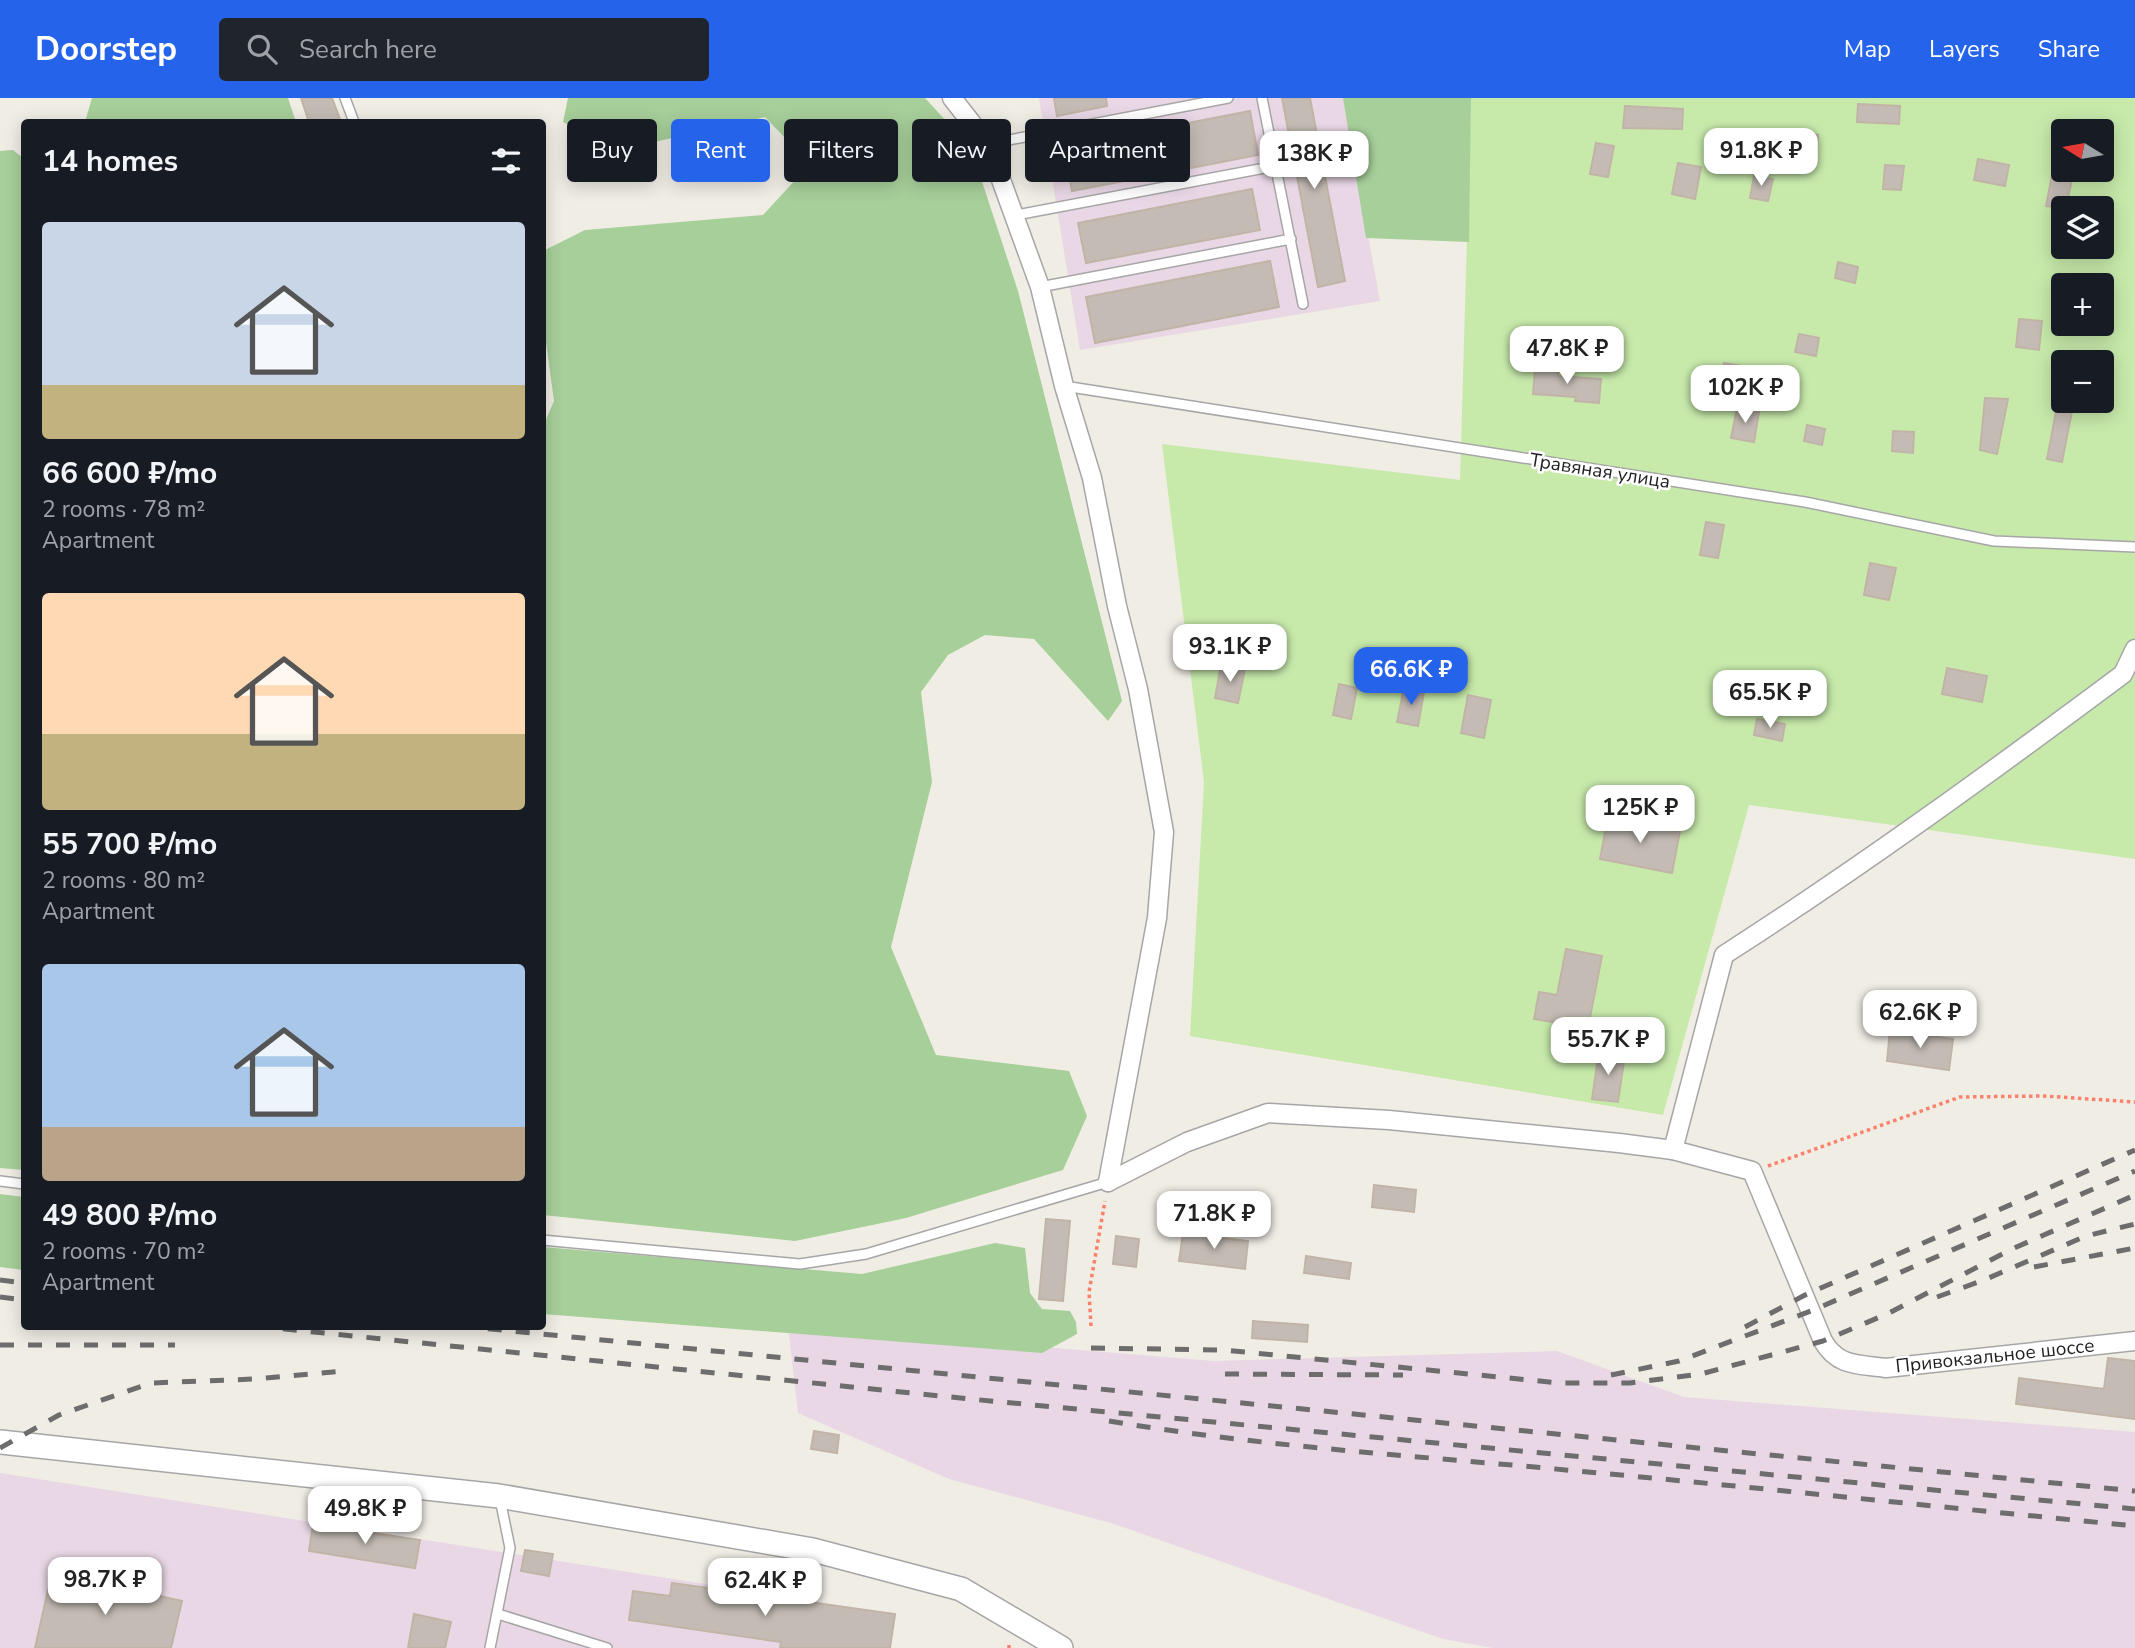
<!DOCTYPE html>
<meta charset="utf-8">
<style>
:root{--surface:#171b24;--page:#20242c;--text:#f1f3f6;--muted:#9ea1a6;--accent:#2563eb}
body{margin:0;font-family:"Nunito Sans",sans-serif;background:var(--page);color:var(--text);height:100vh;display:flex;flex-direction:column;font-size:26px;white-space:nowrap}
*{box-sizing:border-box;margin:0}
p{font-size:23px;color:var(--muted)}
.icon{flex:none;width:38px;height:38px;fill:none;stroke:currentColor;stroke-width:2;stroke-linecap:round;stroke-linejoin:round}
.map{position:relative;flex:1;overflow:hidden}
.details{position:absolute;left:21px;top:21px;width:525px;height:1211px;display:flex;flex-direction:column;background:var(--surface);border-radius:7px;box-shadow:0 4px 18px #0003}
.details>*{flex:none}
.banner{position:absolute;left:567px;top:21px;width:665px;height:63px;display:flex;gap:14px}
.needle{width:46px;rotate:281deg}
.fabs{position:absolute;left:2051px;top:21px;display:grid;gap:14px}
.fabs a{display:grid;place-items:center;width:63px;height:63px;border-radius:7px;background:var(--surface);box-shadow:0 4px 18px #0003;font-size:35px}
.price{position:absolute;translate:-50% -60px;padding:0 16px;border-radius:14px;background:#fff;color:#222;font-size:23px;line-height:46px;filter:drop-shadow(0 2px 4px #0008)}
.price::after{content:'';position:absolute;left:50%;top:42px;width:21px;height:16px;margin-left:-10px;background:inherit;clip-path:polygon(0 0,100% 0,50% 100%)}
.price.selected{background:var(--accent);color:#fff}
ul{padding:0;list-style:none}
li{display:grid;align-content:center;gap:14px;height:371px;padding:0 21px}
li span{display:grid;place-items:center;height:217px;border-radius:7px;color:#555}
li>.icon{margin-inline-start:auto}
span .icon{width:126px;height:126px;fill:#fffc;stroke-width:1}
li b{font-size:30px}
h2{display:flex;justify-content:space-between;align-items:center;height:84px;padding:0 21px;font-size:30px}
.chip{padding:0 24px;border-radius:7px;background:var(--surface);box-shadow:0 4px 18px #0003;font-size:24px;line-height:63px}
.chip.selected{background:var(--accent);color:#fff}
header{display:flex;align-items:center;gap:42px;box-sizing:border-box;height:98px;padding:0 35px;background:var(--accent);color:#fff}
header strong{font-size:33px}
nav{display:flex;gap:38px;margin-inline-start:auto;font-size:24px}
.search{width:490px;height:63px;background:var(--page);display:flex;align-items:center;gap:18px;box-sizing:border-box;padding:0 24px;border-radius:7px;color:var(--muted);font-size:26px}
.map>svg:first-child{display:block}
.industrial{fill:#e9d7e5}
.grass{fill:#c7eaab;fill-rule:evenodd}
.forest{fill:#a7cf9a}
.building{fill:#c4bcb4;stroke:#c1b4a7;stroke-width:2}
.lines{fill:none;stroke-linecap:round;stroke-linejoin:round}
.service-casing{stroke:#a6a6a6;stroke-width:12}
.minor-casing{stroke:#a6a6a6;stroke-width:21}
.tertiary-casing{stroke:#a6a6a6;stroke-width:26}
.path{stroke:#fa826c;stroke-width:3.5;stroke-dasharray:3.5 3.5;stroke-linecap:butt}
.service{stroke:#fff;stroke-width:9}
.minor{stroke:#fff;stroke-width:18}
.tertiary{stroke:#fff;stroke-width:23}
.rail{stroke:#6d6d6d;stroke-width:5;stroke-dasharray:14 14;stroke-linecap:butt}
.labels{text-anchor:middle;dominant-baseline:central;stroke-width:5;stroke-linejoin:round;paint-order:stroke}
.street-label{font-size:19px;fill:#1f1f1f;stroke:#fff}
</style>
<header>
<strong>Doorstep</strong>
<div class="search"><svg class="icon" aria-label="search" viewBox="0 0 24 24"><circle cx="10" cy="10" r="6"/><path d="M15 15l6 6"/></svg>Search here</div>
<nav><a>Map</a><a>Layers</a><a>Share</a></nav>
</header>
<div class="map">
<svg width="2135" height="1550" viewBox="0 0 2135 1550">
<rect width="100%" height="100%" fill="#f0ede5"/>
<!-- industrial -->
<g class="industrial">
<path d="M1039,0H1343L1380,203L1080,252Z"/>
<path d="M788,1228L1214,1263L1557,1253L1684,1299L2135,1334V1550H1493L1443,1541L1114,1426L949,1381L798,1315Z"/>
<path d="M0,1375L895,1516L890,1550H0Z"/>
</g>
<!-- grass -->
<path class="grass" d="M1471,0H2135V761L1749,707L1663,1017L1190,938L1204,684L1162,346L1460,382ZM2063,33H2102V72H2063ZM2063,110H2102V149H2063ZM2063,187H2102V226H2063ZM2063,264H2102V303H2063Z"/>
<!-- forest -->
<g class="forest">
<path d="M92,0H288L296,24H85Z"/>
<path d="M568,0H925L971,50L1018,193L1122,603L1108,623L1034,541L985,537L948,557L921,594L932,684L891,849L936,957L1069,973L1087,1018L1063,1072L906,1120L795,1143L543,1117L542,331L554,303L543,222V153L585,132L763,117L810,66L765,19L619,52L563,24Z"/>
<path d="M1343,0H1471L1469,144L1366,140Z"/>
<path d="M13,52L24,61V1072L0,1070V53Z"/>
<path d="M0,1096L24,1099V1172L0,1169Z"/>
<path d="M995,1145L1025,1150L1030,1195L1042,1211L1070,1213L1076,1224L1077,1236L1042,1255L543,1216V1149L862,1176Z"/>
</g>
<!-- building -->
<g class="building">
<path d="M301,0H332L341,24H309Z"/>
<path d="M1054,0H1106L1107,8L1057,18Z"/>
<path d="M1282,0H1310L1345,183L1318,189Z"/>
<path d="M1858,6L1900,8L1899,26L1857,24Z"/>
<path d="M1625,8L1683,11L1682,31L1623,30Z"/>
<path d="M1250,13L1258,57L1072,93L1064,49Z"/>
<path d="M1784,33L1818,37L1816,57L1782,53Z"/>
<path d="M1596,45L1614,48L1608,79L1590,76Z"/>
<path d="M1978,61L2009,67L2005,88L1974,82Z"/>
<path d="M1678,65L1701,69L1695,101L1672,96Z"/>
<path d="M1885,67L1904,68L1901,92L1883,91Z"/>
<path d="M2053,72L2073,76L2066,110L2046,108Z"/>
<path d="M1754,78L1773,81L1768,103L1750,100Z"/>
<path d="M1252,91L1260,132L1086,165L1078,125Z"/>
<path d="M1270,163L1279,209L1095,245L1086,199Z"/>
<path d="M1838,164L1858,169L1855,185L1835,180Z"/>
<path d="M2019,221L2042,223L2039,252L2016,249Z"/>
<path d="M1799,236L1819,240L1816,258L1795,254Z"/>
<path d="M1724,265L1742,268L1738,290L1720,286Z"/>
<path d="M1535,271L1558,273V278L1601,281L1599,305L1575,303L1576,299L1533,296Z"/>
<path d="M1985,300L2008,301L1997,356L1980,352Z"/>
<path d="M2058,303H2074L2062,364L2047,361Z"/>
<path d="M1737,310L1759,314L1754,344L1731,340Z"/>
<path d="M1807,327L1825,331L1822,347L1804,343Z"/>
<path d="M1893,333L1914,334L1913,355L1892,353Z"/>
<path d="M1706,424L1724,427L1718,460L1700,457Z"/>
<path d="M1870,465L1896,470L1889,502L1864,497Z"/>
<path d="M1221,567L1245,571L1238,605L1215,600Z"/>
<path d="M1947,570L1987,578L1982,604L1942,596Z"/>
<path d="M1339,586L1357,590L1351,621L1333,617Z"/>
<path d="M1404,590L1424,594L1418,628L1397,624Z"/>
<path d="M1468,597L1491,602L1484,640L1461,635Z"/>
<path d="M1757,621L1785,626L1782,643L1754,637Z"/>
<path d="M1608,719L1680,733L1672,775L1600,761Z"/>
<path d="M1566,851L1602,858L1588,930L1534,921L1539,894L1557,897Z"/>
<path d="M1890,932L1953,941L1949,972L1887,963Z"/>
<path d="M1599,953L1625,957L1618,1004L1592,1001Z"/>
<path d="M1374,1087L1416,1092L1414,1114L1372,1109Z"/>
<path d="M1046,1121L1070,1123L1063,1203L1039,1201Z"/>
<path d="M1183,1135L1248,1143L1245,1171L1179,1163Z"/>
<path d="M1116,1138L1139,1141L1136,1169L1113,1166Z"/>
<path d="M1306,1158L1351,1165L1349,1181L1304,1175Z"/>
<path d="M1253,1223L1308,1227L1307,1244L1252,1240Z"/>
<path d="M2108,1260L2135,1263V1321L2016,1306L2019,1280L2104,1291Z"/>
<path d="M814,1333L839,1337L837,1355L811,1351Z"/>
<path d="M313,1426L420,1442L415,1470L309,1453Z"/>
<path d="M525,1452L553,1456L549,1478L521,1473Z"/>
<path d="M52,1474L182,1503L171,1550H35Z"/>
<path d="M672,1485L895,1516L890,1550H780L781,1544L629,1522L633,1493L670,1498Z"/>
<path d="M414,1516L451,1524L445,1550H408Z"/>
</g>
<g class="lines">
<defs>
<g id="service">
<path d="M345,0L354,24"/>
<path d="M1262,0L1303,206"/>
<path d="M988,46L1228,0"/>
<path d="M1016,117L1275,68"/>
<path d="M1040,189L1291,141"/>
<path d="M1064,288L1805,404L1994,443L2135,449"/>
<path d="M0,1083L24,1086"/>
<path d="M542,1142L800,1166L866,1156L1108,1084"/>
<path d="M498,1516L607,1550"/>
<path d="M490,1550L510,1450L500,1401"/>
</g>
<g id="minor">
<path d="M952,0L988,46L1040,189L1064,288L1092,380L1117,508L1138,591L1164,734L1157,820L1108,1084"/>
<path d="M1673,1052L1724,857C1861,769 1993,673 2123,576L2135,551"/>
<path d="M1108,1084L1187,1044L1268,1015L1389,1022L1619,1045L1673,1052L1752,1073L1823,1243C1838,1269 1858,1266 1886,1270L2135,1243"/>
</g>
<path id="tertiary" d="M0,1344L499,1398L813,1452L961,1491L1061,1550"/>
</defs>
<!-- service casing -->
<use href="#service" class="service-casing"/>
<!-- minor casing -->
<use href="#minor" class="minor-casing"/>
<!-- tertiary casing -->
<use href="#tertiary" class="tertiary-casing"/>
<!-- path -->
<g class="path">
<path d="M1768,1068L1960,999L2044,998L2135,1004"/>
<path d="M1091,1228L1089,1194L1105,1103"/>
<path d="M1009,1550V1547"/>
</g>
<!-- service -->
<use href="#service" class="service"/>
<!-- minor -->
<use href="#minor" class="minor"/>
<!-- tertiary -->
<use href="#tertiary" class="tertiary"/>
<!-- rail -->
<g class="rail">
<path d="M2034,1169L2135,1150"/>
<path d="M0,1182L24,1185"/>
<path d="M0,1199L24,1202"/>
<path d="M1937,1199L1984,1182L2086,1138L2135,1126"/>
<path d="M255,1228L970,1301L2135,1411"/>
<path d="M460,1228L2135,1393"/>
<path d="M1745,1229L1805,1197L2135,1052"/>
<path d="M0,1247H175"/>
<path d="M1091,1250L1224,1252L1560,1285H1630L1701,1276L1823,1243L1887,1216L2012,1151L2135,1097"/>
<path d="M1225,1276L1403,1277"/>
<path d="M1611,1277L1679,1263L1811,1213L2135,1073"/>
<path d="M1109,1323C1264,1349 1420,1358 1577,1373C1763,1390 1949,1410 2135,1428"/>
<path d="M0,1350L59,1317L151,1285L255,1281L343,1273"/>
</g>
</g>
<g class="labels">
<!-- street labels -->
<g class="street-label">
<text transform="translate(1600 373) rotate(9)">Травяная улица</text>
<text transform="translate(1995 1258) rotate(-6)">Привокзальное шоссе</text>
</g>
</g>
</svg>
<div class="fabs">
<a><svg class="needle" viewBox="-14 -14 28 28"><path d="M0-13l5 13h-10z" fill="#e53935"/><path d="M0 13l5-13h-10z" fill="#9ea1a6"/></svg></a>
<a><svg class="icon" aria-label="layers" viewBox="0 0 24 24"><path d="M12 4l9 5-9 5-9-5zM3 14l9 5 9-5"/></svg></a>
<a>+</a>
<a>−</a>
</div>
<b class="price" style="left:1761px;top:90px">91.8K ₽</b>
<b class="price" style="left:1314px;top:93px">138K ₽</b>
<b class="price" style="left:1567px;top:288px">47.8K ₽</b>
<b class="price" style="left:1745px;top:327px">102K ₽</b>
<b class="price" style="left:1230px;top:586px">93.1K ₽</b>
<b class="price selected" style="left:1411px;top:609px">66.6K ₽</b>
<b class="price" style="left:1770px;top:632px">65.5K ₽</b>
<b class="price" style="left:1640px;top:747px">125K ₽</b>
<b class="price" style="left:1920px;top:952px">62.6K ₽</b>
<b class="price" style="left:1608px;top:979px">55.7K ₽</b>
<b class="price" style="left:1214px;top:1153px">71.8K ₽</b>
<b class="price" style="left:365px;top:1448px">49.8K ₽</b>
<b class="price" style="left:105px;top:1519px">98.7K ₽</b>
<b class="price" style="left:765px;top:1520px">62.4K ₽</b>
<div class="banner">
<a class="chip">Buy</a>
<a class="chip selected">Rent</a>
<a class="chip">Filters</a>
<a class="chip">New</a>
<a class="chip">Apartment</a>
</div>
<section class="details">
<h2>14 homes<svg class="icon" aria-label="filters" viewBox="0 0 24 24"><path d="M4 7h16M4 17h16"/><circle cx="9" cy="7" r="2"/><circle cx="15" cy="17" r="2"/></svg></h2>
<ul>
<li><span style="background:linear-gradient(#c9d6e8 75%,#c2b280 0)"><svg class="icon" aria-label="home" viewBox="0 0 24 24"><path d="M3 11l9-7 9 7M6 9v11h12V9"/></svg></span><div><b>66 600 ₽/mo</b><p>2 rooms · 78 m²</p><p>Apartment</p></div></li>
<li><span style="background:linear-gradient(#ffd9b3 65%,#c2b280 0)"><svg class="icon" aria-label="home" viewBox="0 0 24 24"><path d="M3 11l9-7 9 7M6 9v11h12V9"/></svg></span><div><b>55 700 ₽/mo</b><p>2 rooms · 80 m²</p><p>Apartment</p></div></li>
<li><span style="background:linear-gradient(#a9c7e8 75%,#b9a48a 0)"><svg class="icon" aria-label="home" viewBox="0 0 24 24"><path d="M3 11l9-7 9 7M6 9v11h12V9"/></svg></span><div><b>49 800 ₽/mo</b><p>2 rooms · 70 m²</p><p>Apartment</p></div></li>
</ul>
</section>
</div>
